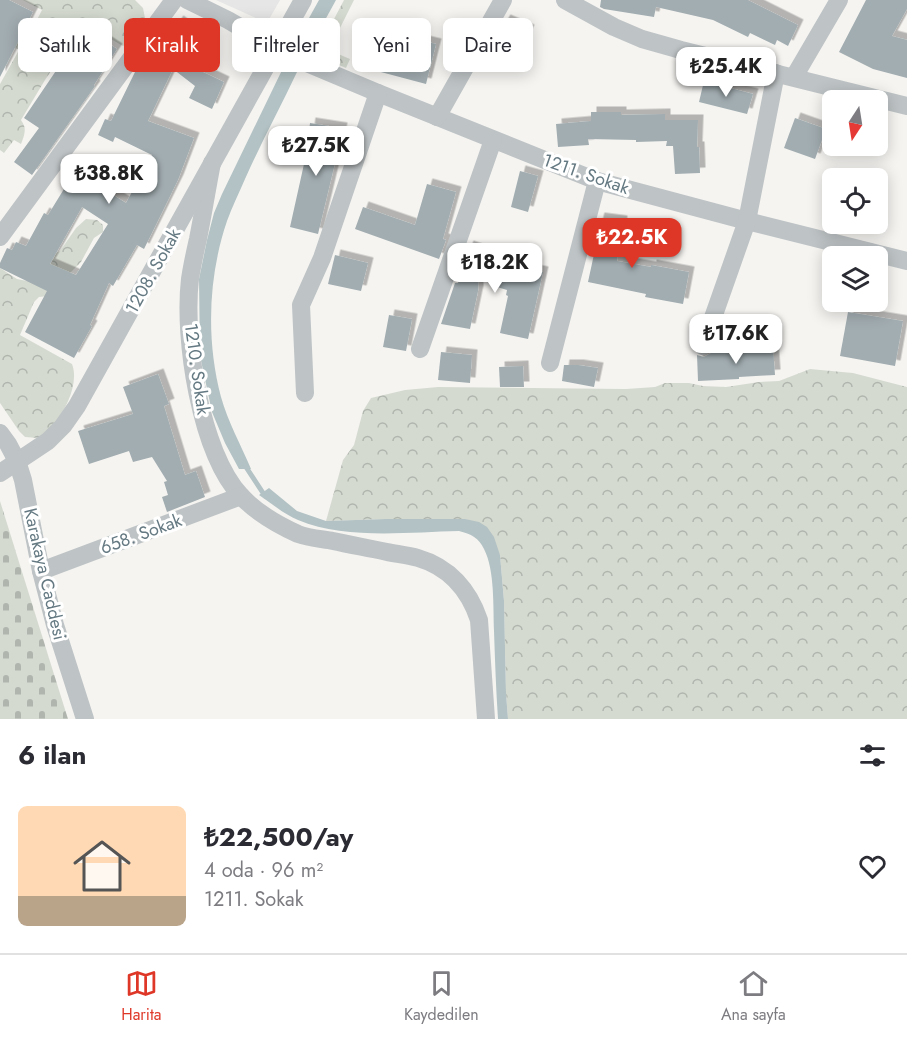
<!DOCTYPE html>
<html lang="tr">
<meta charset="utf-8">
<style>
:root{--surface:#fff;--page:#f2f2f3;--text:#2b2b33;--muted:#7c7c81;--line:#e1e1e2;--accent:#df3727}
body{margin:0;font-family:Jost,sans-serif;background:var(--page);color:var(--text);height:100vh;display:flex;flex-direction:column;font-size:22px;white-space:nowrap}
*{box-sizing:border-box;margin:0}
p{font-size:20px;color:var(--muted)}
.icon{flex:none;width:33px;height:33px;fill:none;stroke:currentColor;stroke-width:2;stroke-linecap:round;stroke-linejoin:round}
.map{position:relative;height:719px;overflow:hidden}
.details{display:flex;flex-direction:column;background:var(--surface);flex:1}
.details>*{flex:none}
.banner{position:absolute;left:18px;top:18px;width:600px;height:54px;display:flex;gap:12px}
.needle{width:39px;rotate:192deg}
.fabs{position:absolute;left:822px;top:90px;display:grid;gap:12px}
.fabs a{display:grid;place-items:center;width:66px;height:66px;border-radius:9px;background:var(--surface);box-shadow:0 3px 15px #0003;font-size:30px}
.price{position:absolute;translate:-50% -51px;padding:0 14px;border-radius:12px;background:#fff;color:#222;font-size:20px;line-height:39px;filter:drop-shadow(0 2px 3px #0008)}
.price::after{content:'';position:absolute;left:50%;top:36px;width:18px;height:14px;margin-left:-9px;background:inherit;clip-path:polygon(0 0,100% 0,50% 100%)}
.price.current{background:var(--accent);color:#fff}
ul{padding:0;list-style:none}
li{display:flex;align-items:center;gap:18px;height:150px;padding:0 18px}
li span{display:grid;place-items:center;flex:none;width:168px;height:120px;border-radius:9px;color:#555}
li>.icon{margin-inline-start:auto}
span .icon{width:72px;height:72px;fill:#fffc;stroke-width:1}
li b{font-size:26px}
h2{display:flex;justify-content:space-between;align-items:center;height:72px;padding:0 18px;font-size:26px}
.tag{padding:0 21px;border-radius:9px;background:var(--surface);box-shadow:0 3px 15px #0003;font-size:21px;line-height:54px}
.tag.current{background:var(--accent);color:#fff}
.dock{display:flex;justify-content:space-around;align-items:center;height:84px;border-top:2px solid var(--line);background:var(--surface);font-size:16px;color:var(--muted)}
.dock a{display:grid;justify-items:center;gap:3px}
.dock .current{color:var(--accent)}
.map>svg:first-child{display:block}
.built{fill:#e5e6e5}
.forest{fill:url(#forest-crowns)}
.cemetery{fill:url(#cemetery-stones)}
.water{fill:#b3c2c4}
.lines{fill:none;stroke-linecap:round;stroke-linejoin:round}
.stream{stroke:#b3c2c4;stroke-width:5}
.building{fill:#a2adb1;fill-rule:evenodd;filter:url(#shadow)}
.minor{stroke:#bec3c5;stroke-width:18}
.labels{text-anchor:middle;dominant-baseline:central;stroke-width:6;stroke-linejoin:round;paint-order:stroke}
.street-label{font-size:18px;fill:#647982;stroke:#fff}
</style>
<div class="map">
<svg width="907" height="719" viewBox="0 0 907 719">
<defs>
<pattern id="forest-crowns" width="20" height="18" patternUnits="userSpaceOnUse" patternTransform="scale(1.5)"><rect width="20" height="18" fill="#d5dad0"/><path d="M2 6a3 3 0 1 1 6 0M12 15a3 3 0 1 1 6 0" fill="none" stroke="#b0b6ae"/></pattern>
<pattern id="cemetery-stones" width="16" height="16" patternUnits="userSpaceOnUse" patternTransform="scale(1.5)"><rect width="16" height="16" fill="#d5dad0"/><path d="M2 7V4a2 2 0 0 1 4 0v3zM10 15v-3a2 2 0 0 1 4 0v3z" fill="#b0b6ae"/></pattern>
<filter id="shadow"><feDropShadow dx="5.5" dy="-5.5" stdDeviation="0" flood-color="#0004"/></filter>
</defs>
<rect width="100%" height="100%" fill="#f5f4f1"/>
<!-- built -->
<path class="built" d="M216,0H280L267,23Z"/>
<!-- forest -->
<g class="forest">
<path d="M23,0H135L143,8L145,18L135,36L123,46L83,23L45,80L21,120C27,128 25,134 21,144L14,140L4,153L0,150V84L19,50L0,39V34L24,45L42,10Z"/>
<path d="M344,0H354L329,50L350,59L346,68L315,55Z"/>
<path d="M86,219L97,220L103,225V232L94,238L81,262L70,273L49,296L39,297L34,302L20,335L72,364C79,382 67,407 56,422C51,428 44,433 38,438L25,437L19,431L0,403V268L17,279L27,281L45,274L56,253L60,251L76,228Z"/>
<path d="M810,369L853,373L907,387V719H508L506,693L504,601L500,555L465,519H386L326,521L343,460L354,445L363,411L371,398L405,390L438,387L626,389L655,387L665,383H689L703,386L726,387L759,382L779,381Z"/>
</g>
<!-- cemetery -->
<path class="cemetery" d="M0,501L68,719H0Z"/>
<!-- water -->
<g class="water">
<path d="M319,0H336L307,53L294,45Z"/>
<path d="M284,66L297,72C280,108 261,143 245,179C239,193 232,207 227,221C208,277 206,340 221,397C228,422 241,445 251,469H239L225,443L212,412L200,356L199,279L207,240L214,213L222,194Z"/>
<path d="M269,488L297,511L326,521L386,519H465L479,522L487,527L494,537L500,555L504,601L506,693L508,719H498C496,690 495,661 494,631C493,608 495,570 484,549C479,538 471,534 459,531C408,532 346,540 298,520C284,514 272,504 259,495Z"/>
</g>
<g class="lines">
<!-- stream -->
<path class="stream" d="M244,464L265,496"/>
</g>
<!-- building -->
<g class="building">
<path d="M0,0H9L33,12L0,77Z"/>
<path d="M601,0H748L798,25L788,46L777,40L775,45L750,33L748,37L713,20L656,7L654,17L604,9L600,7Z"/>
<path d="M866,0H907V9L892,36L907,40V78L873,69L839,52Z"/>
<path d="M505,20L529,30L518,54L491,43Z"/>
<path d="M178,21L202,38L184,63L224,82L212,109L189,98L195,86L173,69L148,121L194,138L178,180L144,249L137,245L113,286L109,283L90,325L92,326L74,358L25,332L47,291L0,268V263L7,248L12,250L16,242L26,246L44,213L48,215L75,171L126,203L152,155L115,137L113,142L98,135L105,119L111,121L135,72L139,67L143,69ZM82,207L108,224L76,275L50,264Z"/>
<path d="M84,27L117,49L94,85L95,86L32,175L14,162L39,128L24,118L68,53H67Z"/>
<path d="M387,32L436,44L426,84L377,71Z"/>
<path d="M704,81L753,94L747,114L699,102Z"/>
<path d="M591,112H621V115L665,114V120H698L697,147H699L700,173L675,174L673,146H666L667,141L636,142V140L588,139L589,145L558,147L556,124L591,121Z"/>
<path d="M795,118L826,129L815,159L784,148Z"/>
<path d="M310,123L342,128L336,159L318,234L290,227L306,155Z"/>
<path d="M520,171L538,176L528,212L511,207Z"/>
<path d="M427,184L456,192L443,239L446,240L439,259L355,229L363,207L415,225Z"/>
<path d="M599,218L622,221L617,261L651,267V265L689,272L683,304L645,297L646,294L588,282L596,245H592Z"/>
<path d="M468,246L498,256L496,262L543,272L528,339L500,333L508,296L506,295L507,290L497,287L496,263L495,268H479L478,291L470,329L441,324L455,283H458L462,268L461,267Z"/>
<path d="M335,255L368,263L361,291L328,284Z"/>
<path d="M848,312L903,321L895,366L840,356Z"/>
<path d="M389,315L412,319L406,351L383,347Z"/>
<path d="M773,347L775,375L739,377V379L698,381L697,355L704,357L711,353L743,351V349Z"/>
<path d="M441,352L472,355L470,383L438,380Z"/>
<path d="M564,365H578L598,368L594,387L562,381Z"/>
<path d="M523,366L524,387H500L499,367Z"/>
<path d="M158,374L169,404L164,406L185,475L196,471L205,497L167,512L162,497L168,495L164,482L167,481L152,457L133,462L129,451L89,464L78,431L133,414L123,387Z"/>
</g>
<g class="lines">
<!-- minor -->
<g class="minor">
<path d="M187,0L228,20L276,48L309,64L378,93L597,181L747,221L907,261"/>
<path d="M565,0L614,27L642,39L681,50L907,106"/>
<path d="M794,77L839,0"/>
<path d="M437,117L503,0"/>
<path d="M212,163C207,188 203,214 198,239C195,252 192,266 190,279C183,338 200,452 241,496C256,512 278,525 298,534C308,538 322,539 333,541C351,545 369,548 387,552C397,554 408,555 418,558C449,567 469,590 479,620L486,719"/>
<path d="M0,237L174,0"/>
<path d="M703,346L747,221L776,73"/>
<path d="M420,349L493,140"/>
<path d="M550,363L597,181"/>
<path d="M305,393L301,305L322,258L378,93"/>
<path d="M0,433L8,444L17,461L23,480L41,571L55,625L85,719"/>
<path d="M0,473L48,441L63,426L77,406L303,0"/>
<path d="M41,571L241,496"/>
</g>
</g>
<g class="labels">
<!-- street labels -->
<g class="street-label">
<text transform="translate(586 174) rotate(19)">1211. Sokak</text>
<text transform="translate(153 271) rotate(-61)">1208. Sokak</text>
<text transform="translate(197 369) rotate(82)">1210. Sokak</text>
<text transform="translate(141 534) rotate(-20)">658. Sokak</text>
<text transform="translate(45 574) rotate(77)">Karakaya Caddesi</text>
</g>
</g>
</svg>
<div class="fabs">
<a><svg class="needle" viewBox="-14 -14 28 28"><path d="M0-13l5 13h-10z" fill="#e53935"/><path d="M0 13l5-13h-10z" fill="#7c7c81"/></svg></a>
<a><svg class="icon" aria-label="locate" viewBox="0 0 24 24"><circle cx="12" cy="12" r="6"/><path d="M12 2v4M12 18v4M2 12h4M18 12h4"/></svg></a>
<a><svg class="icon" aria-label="layers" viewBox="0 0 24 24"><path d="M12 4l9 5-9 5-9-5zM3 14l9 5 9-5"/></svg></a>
</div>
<b class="price" style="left:726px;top:98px">₺25.4K</b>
<b class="price" style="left:316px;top:177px">₺27.5K</b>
<b class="price" style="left:109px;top:205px">₺38.8K</b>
<b class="price current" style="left:632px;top:269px">₺22.5K</b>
<b class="price" style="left:495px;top:294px">₺18.2K</b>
<b class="price" style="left:736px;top:365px">₺17.6K</b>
<div class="banner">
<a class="tag">Satılık</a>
<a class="tag current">Kiralık</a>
<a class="tag">Filtreler</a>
<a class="tag">Yeni</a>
<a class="tag">Daire</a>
</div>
</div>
<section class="details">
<h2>6 ilan<svg class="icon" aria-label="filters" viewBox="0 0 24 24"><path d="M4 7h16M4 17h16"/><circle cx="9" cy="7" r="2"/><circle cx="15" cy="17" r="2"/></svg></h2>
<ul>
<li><span style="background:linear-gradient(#ffd9b3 75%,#b9a48a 0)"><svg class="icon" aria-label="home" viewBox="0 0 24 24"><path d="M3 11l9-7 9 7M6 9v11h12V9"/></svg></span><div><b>₺22,500/ay</b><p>4 oda · 96 m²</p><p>1211. Sokak</p></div><svg class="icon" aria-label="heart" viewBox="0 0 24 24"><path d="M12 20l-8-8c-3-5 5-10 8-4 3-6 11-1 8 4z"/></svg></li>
</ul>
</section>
<nav class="dock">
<a class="current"><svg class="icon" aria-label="map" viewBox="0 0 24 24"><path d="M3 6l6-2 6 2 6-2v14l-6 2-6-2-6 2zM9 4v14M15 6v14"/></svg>Harita</a>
<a><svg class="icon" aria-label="saved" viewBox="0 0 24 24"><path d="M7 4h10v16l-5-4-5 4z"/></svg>Kaydedilen</a>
<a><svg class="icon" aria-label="home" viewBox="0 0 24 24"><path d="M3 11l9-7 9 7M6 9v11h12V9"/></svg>Ana sayfa</a>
</nav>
